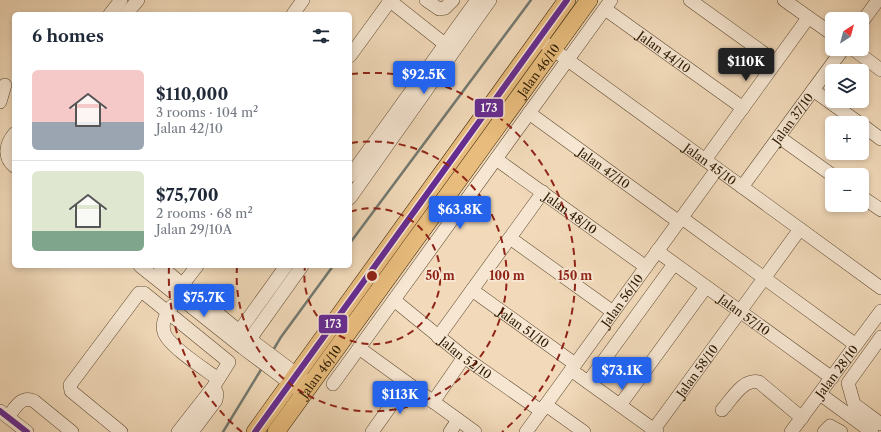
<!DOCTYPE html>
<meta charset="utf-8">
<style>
:root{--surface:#fff;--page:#f6f6f7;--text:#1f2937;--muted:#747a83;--line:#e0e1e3;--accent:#2563eb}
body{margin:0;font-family:"Libre Caslon Text",serif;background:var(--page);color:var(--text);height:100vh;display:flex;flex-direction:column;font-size:15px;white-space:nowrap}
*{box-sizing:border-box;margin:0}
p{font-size:13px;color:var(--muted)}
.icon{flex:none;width:22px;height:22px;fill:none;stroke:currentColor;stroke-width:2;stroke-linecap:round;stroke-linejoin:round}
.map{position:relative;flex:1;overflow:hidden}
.panel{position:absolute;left:12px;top:12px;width:340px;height:256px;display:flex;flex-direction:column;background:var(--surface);border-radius:6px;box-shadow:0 2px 6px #0003}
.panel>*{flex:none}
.needle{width:26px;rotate:36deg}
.buttons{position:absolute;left:825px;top:12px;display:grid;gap:8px}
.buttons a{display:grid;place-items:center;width:44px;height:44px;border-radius:6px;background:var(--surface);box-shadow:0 2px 6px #0003;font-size:20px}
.price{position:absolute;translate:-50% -34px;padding:0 9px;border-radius:4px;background:var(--accent);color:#fff;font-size:13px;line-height:26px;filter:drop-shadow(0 1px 2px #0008)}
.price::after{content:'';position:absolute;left:50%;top:24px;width:12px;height:9px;margin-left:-6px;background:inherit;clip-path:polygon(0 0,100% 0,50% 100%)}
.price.active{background:#222;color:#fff}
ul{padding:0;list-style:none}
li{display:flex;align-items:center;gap:12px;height:100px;padding:0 20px}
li+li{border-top:1px solid var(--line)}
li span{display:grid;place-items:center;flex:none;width:112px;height:80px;border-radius:6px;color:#555}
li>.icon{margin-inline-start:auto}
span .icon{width:48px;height:48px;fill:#fffc;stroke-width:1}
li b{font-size:17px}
h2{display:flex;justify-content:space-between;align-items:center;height:48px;padding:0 20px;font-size:17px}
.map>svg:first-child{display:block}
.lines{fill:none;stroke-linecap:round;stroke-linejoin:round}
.stream{stroke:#737971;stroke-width:2.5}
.minor-casing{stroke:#5f4a30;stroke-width:14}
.major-casing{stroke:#2e1b03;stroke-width:18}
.minor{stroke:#f6e6d2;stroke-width:13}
.major{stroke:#e8bc7c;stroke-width:17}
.bus-1-casing{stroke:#f6e6d2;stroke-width:9}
.bus-1{stroke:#662d91;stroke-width:6}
.ring{fill:none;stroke:#8f2418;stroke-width:2;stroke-dasharray:7 5}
.labels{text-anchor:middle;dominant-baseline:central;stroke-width:4;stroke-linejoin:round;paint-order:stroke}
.street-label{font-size:12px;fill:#2e1b03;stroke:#f6e6d2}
.centre{fill:#8f2418;stroke:#f6e6d2;stroke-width:2}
.ring-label{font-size:12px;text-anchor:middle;font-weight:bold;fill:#8f2418;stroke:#f6e6d2;stroke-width:4;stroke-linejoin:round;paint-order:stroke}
.line-badge{stroke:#f6e6d2;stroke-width:1.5}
.badge-label{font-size:11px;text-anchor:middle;font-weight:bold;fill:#fff}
</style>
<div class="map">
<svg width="881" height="432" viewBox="0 0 881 432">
<rect width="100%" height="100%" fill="#f1d9b9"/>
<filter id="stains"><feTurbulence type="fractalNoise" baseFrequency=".005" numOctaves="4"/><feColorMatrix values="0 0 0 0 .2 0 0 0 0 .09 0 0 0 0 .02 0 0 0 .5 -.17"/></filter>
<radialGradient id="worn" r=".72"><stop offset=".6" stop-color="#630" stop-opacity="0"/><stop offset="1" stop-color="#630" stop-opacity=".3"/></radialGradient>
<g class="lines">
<!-- stream -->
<g class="stream">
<path d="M350,243L531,0"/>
<path d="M272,352L281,337L333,266"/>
<path d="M223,432L262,368"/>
</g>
<defs>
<g id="minor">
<path d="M389,0L451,49"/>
<path d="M426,0L439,9L445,8L453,0"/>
<path d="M690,0L776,62"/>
<path d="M784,0L832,34"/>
<path id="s1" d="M605,9L743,108"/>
<path d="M110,14L121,0"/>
<path d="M126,14L138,0"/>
<path d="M293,14L303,0"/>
<path d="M862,22L878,0"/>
<path id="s2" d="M539,39L881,288"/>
<path d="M853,49L881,70"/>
<path d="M350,56L390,1"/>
<path d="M813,90L859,123"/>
<path d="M0,102L5,85"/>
<path id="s3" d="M529,113L679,222"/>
<path d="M862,125L881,139"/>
<path d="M14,134C6,144 3,157 14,166"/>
<path d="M779,137L832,175"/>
<path id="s4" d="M496,159L646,267"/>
<path d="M705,160L808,18"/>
<path d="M350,176L477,0"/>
<path id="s5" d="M742,187L843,49"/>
<path d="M862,197L881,210"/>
<path d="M350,198L490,0"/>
<path d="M682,218L856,345"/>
<path d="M510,238L613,312"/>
<path id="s6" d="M657,251L832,378"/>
<path d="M140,266L243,348L298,389"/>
<path d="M160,266L239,331L303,379"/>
<path d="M183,284L197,266"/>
<path id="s7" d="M472,290L575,364"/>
<path id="s8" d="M394,300L464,357L541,411"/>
<path d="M172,306C166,314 161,323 164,332C167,345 206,370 218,379"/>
<path d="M235,337L286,266"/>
<path d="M438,337L543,192"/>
<path d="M881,337L848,383L854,404L881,424"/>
<path d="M245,346L302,266"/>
<path d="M359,348L475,432"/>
<path d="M571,370L657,432"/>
<path d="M588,382L674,264"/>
<path d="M333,384L611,0"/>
<path d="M820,394L872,432"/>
<path d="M433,402L464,357"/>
<path d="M546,405L584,432"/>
<path d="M620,405L706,287"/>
<path d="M722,410C732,399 743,378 759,382L802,418"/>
<path d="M0,411L27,432"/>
<path d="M8,417C15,408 21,395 34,401L72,432"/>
<path d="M121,432L71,391L70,385L139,293H144L229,362L214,386L178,432"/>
<path d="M192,432L216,400L217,394L214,386"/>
<path d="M372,432L407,383"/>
<path d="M450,432L458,420"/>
<path id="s9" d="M526,432L717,169"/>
<path id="s10" d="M652,432L800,229"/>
<path id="s11" d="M791,432L881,311"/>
<path d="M824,432L830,426L841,432"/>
</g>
<g id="major">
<path d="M255,432L567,0"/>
<path id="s12" d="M276,432L589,0"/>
</g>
</defs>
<!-- minor casing -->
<use href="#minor" class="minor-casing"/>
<!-- major casing -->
<use href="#major" class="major-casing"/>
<!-- minor -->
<use href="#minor" class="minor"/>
<!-- major -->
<use href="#major" class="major"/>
<defs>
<g id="bus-1">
<path d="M0,411L27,432"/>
<path d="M255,432L567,0"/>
</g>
</defs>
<!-- bus-1 casing -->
<use href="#bus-1" class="bus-1-casing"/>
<!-- bus-1 -->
<use href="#bus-1" class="bus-1"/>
</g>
<!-- distance rings -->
<g class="ring">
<path d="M350 212A68 68 0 1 1 305 267"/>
<path d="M351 143A135 135 0 1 1 237 267"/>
<path d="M242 432A203 203 0 0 1 169 267M351 74A203 203 0 0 1 502 432"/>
</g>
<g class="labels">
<!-- street labels -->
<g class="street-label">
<text stroke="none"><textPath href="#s1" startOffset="73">Jalan 44/10</textPath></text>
<text stroke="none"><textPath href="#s12" startOffset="447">Jalan 46/10</textPath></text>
<text stroke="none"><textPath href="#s5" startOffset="85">Jalan 37/10</textPath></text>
<text stroke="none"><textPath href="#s2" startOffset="212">Jalan 45/10</textPath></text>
<text stroke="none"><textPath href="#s3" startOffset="93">Jalan 47/10</textPath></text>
<text stroke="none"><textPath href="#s4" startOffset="92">Jalan 48/10</textPath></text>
<text stroke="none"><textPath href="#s9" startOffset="163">Jalan 56/10</textPath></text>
<text stroke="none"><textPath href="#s6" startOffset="108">Jalan 57/10</textPath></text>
<text stroke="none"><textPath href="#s7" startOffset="64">Jalan 51/10</textPath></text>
<text stroke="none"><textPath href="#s8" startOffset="92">Jalan 52/10</textPath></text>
<text stroke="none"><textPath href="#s10" startOffset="76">Jalan 58/10</textPath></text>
<text stroke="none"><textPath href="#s12" startOffset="75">Jalan 46/10</textPath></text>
<text stroke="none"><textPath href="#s11" startOffset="76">Jalan 28/10</textPath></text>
</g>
</g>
<circle cx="372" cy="276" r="6" class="centre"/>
<g class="ring-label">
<text x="440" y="280">50 m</text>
<text x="507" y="280">100 m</text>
<text x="575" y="280">150 m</text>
</g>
<g class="line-badge">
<rect x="474" y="98" width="30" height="20" rx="4" fill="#662d91"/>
<rect x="318" y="314" width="30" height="20" rx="4" fill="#662d91"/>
</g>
<g class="badge-label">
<text x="489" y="112">173</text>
<text x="333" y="328">173</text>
</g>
<rect width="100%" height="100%" filter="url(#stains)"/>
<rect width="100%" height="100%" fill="url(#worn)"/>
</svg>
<div class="buttons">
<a><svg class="needle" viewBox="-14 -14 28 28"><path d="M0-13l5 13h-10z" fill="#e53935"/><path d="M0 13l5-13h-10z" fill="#747a83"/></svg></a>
<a><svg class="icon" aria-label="layers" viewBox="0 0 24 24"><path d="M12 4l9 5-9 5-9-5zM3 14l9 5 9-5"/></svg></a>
<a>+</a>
<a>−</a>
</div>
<b class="price active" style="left:746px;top:82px">$110K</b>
<b class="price" style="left:424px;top:95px">$92.5K</b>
<b class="price" style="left:460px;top:230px">$63.8K</b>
<b class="price" style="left:204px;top:318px">$75.7K</b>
<b class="price" style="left:622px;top:391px">$73.1K</b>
<b class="price" style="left:400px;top:415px">$113K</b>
<section class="panel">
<h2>6 homes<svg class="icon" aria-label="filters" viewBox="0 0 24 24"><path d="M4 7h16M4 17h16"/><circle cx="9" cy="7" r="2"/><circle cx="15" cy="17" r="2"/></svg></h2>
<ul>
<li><span style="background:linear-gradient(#f6c9c9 65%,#9aa5b1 0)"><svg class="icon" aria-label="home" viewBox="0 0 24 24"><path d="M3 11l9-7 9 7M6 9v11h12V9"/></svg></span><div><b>$110,000</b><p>3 rooms · 104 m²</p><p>Jalan 42/10</p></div></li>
<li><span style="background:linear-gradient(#dfe7d0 75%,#7fa58c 0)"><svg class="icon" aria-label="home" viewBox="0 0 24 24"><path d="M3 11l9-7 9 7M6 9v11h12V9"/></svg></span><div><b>$75,700</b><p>2 rooms · 68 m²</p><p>Jalan 29/10A</p></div></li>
</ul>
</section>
</div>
